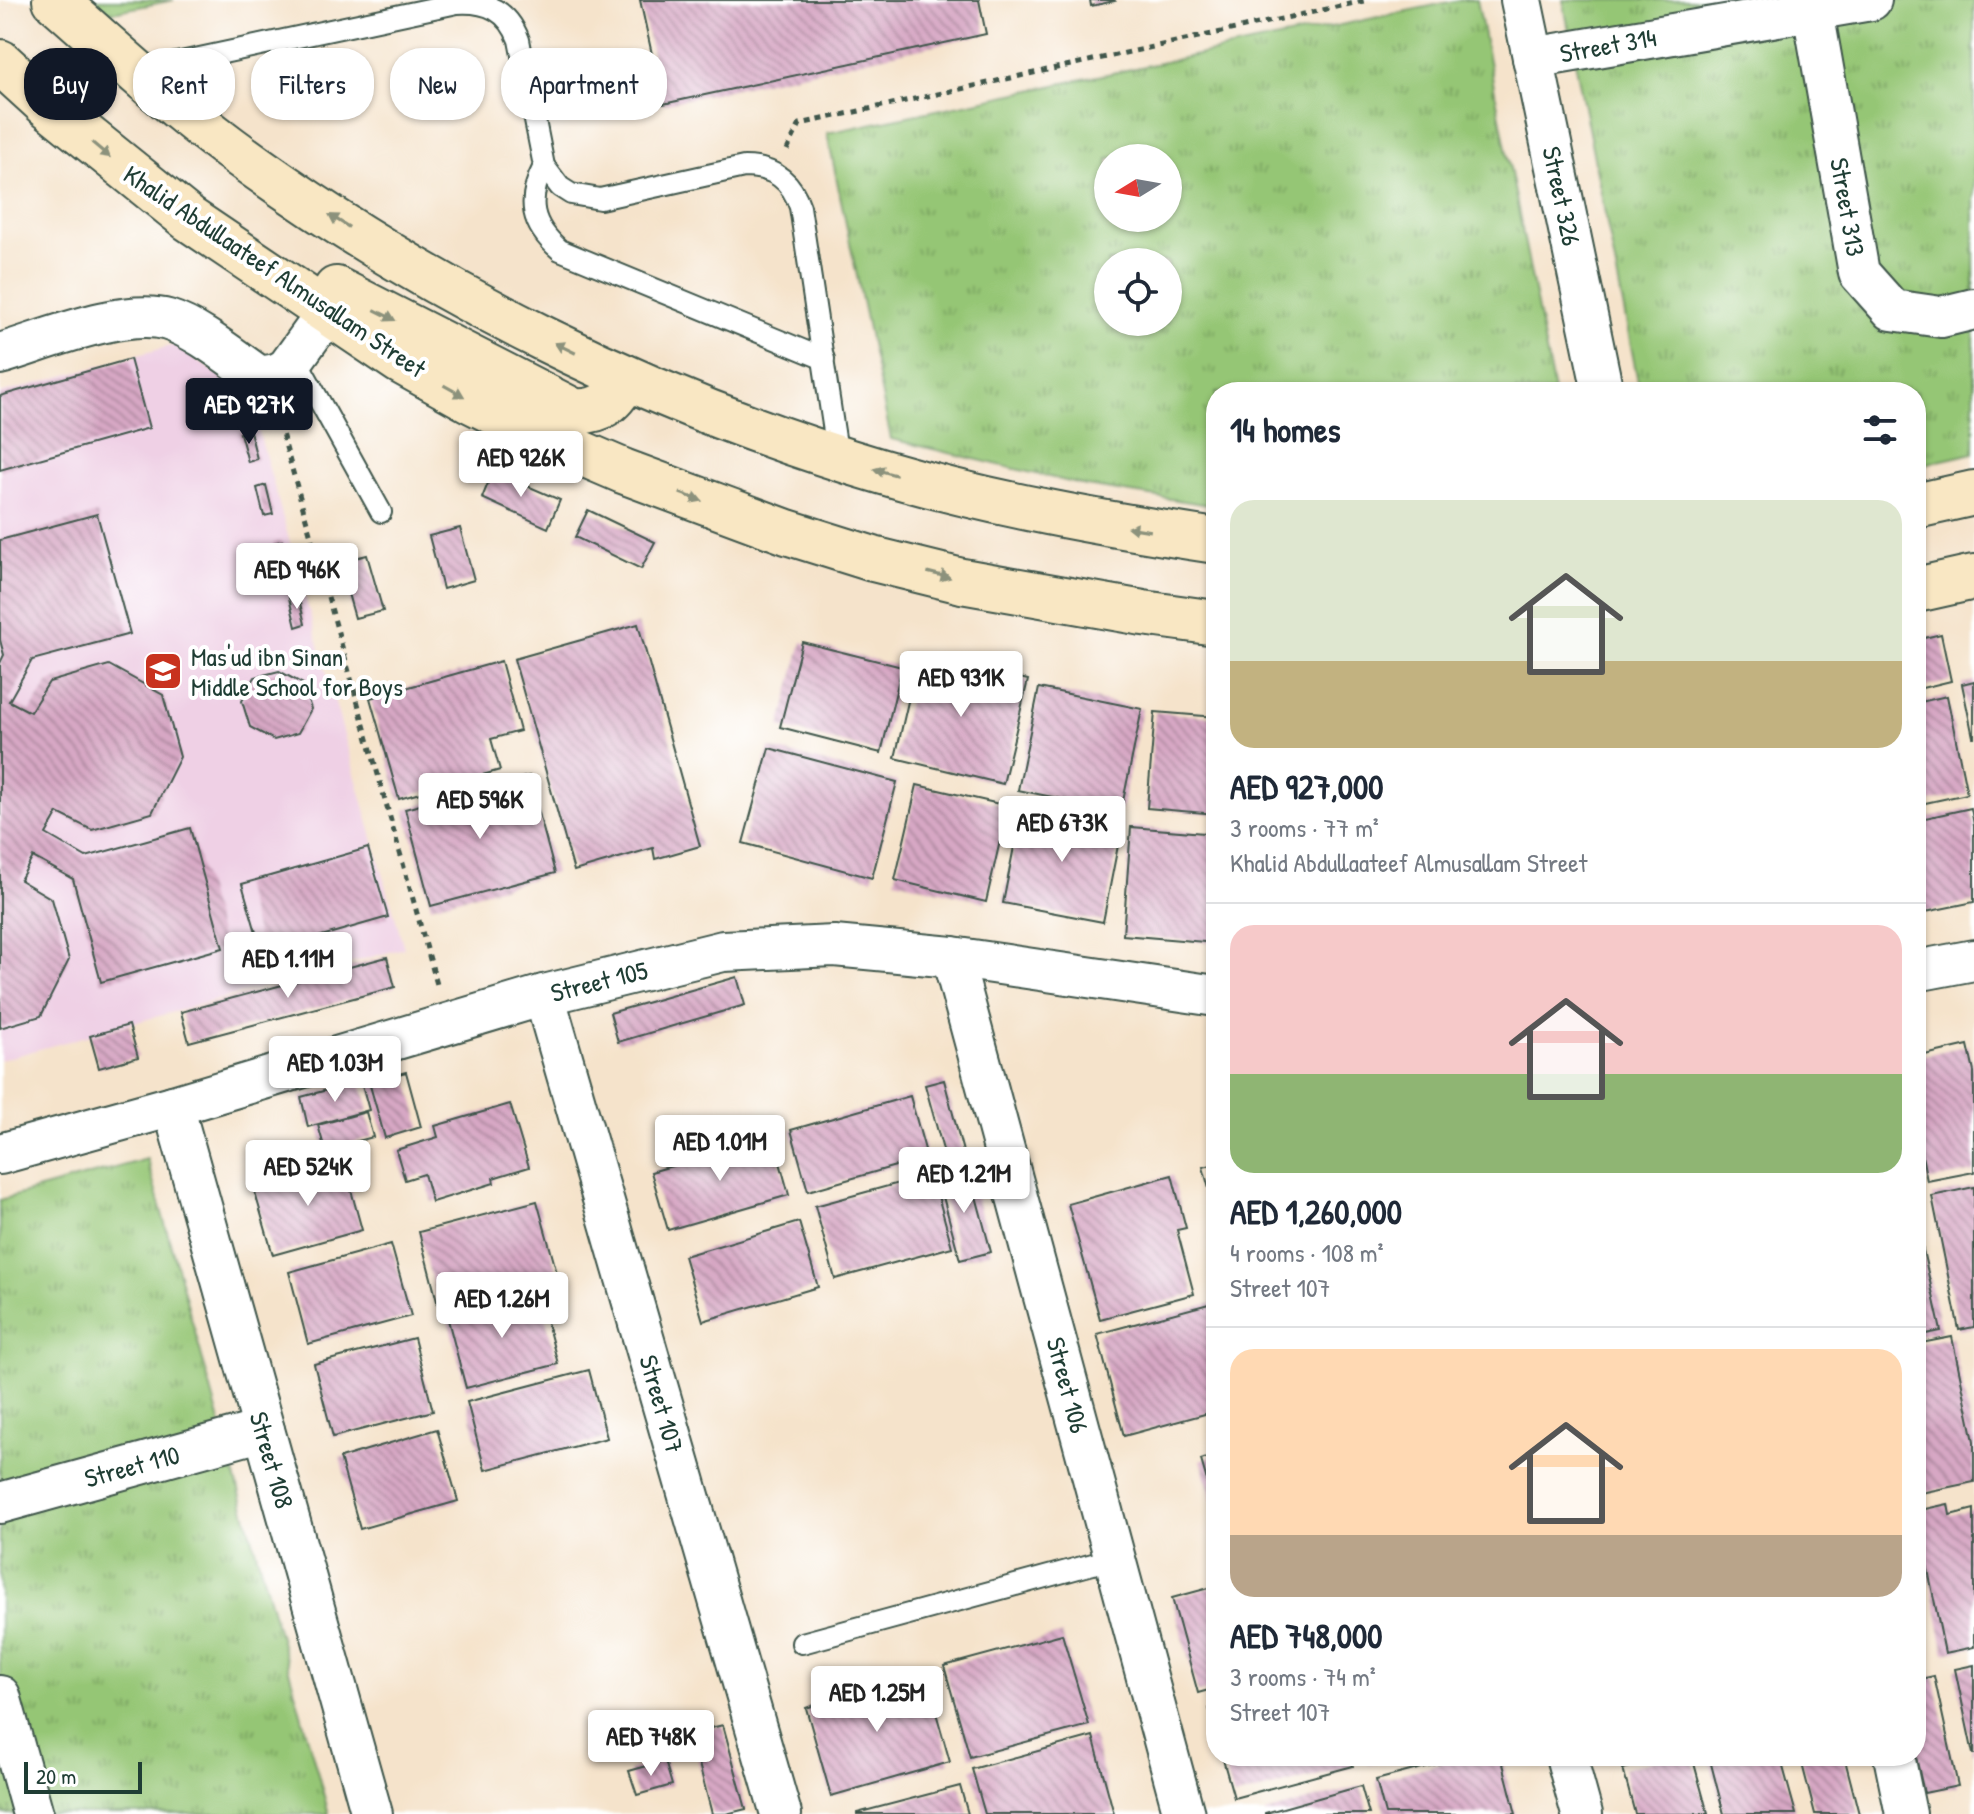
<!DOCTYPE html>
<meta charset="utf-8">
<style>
:root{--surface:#fff;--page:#f2f2f3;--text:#1f2937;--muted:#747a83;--line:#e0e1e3;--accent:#111827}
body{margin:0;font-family:"Patrick Hand",sans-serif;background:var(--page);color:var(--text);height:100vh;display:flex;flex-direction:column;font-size:30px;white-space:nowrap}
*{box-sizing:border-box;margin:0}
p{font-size:26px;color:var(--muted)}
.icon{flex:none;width:44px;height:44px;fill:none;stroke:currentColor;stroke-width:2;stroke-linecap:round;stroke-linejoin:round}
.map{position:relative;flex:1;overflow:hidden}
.sheet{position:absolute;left:1206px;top:382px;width:720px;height:1384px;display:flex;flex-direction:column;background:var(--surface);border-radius:32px;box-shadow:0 2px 6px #0004}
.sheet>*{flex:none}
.guide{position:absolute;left:24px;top:48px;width:760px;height:72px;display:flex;gap:16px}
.needle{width:52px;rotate:259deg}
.fabs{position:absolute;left:1094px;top:144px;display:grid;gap:16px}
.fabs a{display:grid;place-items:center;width:88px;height:88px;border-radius:50%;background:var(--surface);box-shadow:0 2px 6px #0004;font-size:40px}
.scale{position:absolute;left:24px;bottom:20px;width:118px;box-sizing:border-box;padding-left:8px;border:4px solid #1f3d34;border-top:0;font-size:22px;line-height:28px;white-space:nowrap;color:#1f3d34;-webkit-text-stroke:6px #fff;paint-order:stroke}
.price{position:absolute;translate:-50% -68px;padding:0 18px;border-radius:8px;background:#fff;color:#222;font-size:26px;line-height:52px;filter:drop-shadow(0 2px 4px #0008)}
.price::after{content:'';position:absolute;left:50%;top:48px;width:24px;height:18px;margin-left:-12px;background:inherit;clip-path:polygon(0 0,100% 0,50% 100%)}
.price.active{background:var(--accent);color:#fff}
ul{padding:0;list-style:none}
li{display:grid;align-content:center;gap:16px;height:424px;padding:0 24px}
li+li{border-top:2px solid var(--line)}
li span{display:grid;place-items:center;height:248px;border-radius:24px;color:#555}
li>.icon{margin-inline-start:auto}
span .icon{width:144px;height:144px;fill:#fffc;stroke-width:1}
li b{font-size:34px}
h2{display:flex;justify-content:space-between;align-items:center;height:96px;padding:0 24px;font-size:34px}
.tag{padding:0 28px;border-radius:32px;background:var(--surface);box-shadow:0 2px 6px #0004;font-size:28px;line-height:72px}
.tag.active{background:var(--accent);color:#fff}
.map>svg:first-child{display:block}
.built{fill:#efd0e5}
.grass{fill:url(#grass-tufts);stroke:#5a8254;stroke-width:2;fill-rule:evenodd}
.building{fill:url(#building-back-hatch)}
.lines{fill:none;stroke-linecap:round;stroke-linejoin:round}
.lane-casing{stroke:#3f564b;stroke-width:24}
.street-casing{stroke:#3f564b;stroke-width:44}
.secondary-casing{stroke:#3f564b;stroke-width:48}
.path{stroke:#3f564b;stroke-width:5;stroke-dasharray:6 6;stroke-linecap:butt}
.lane{stroke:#fff;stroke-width:20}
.street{stroke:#fff;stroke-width:40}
.secondary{stroke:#f9e7c3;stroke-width:44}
.oneway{fill:#8c927c}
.labels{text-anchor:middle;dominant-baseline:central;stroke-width:8;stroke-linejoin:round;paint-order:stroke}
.street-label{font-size:26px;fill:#1f3d34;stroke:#fff}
.poi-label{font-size:26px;fill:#1f3d34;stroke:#fff;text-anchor:start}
</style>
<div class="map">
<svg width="1974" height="1814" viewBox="0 0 1974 1814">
<defs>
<pattern id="grass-tufts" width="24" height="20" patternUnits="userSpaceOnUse" patternTransform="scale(2)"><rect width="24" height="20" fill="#95c675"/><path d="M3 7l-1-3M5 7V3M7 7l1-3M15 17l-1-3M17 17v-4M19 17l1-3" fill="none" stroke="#79a261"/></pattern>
<pattern id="building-back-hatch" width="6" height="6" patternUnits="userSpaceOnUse" patternTransform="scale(2)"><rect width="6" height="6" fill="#d7a7c4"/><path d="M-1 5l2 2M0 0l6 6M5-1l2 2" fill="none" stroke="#ae89a0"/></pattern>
</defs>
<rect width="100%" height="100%" fill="#fff"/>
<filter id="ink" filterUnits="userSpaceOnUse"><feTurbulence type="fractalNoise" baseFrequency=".0125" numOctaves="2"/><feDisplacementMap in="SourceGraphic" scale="16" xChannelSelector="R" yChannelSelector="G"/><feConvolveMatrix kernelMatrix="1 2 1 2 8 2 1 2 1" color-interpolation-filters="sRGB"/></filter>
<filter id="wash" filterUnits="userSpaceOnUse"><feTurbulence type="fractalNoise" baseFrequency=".006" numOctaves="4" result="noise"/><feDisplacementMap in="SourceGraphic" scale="32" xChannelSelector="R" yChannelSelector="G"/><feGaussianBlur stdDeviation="1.8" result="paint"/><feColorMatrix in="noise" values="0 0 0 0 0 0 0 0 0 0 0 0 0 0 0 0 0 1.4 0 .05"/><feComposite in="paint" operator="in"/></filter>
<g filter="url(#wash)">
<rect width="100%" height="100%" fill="#f5e3cb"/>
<!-- built -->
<path class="built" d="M174,345L248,394L404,948L0,1060V394Z"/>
<!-- grass -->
<g class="grass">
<path d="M95,0H174L108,13Z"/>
<path d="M1459,0H1477L1554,392H1216V506L1086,486L891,439L827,133ZM1168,158V218H1108V158ZM1168,262V322H1108V262Z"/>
<path d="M1563,0H1974V453L1916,466V392H1640Z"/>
<path d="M147,1159L329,1814H0V1200Z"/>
</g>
<g id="blocks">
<!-- building -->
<g class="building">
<path d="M640,0H979L986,34L663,104Z"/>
<path d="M1090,0H1114L1115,1L1091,6Z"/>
<path d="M130,359L149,428L0,470V396Z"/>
<path d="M250,431L257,459L248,462L240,433Z"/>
<path d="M493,471L560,500L548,528L482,498Z"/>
<path d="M266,485L273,514L264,516L257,488Z"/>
<path d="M588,510L655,542L641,569L575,537Z"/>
<path d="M97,514L130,634L32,660L9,701L30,712L49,682L109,665L163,695L180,757L152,813L92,830L58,813L46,834L86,857L190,828L223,948L101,982L73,879L33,857L20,880L52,899L69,960L41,1016L0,1028V663L4,655L0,640V540Z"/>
<path d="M460,528L474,580L443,589L429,536Z"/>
<path d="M282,541L289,569L280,572L273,543Z"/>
<path d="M367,555L383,611L355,618L339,562Z"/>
<path d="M298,595L305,624L296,627L289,598Z"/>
<path d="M638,624L700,846L655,859L653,848L574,871L514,659Z"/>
<path d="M1941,634L1951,681L1918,689L1916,640Z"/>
<path d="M802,642L902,667L881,753L780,727Z"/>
<path d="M919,654L1028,680L1003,784L895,758Z"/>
<path d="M501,661L520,731L491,739L500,770L399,799L370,698Z"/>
<path d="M279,671L303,684L311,709L298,733L274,740L250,727L242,701L255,677Z"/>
<path d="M1974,681V737H1973L1962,684Z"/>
<path d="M1039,688L1142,709L1121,811L1018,790Z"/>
<path d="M1947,696L1967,794L1916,805V703Z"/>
<path d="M1155,712L1216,717V814L1147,808Z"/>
<path d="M769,748L897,782L872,878L743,843Z"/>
<path d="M529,776L555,873L431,906L405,809Z"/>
<path d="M917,785L1008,806L986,902L895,880Z"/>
<path d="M1022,806L1122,825L1103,922L1003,903Z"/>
<path d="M1971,808L1974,825V902L1916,914V820Z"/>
<path d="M1131,827L1216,834V943L1123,935Z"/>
<path d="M368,848L388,917L262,953L242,884Z"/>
<path d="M387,957L395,987L189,1042L181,1012Z"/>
<path d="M737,977L745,1005L618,1042L610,1013Z"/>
<path d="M129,1025L138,1057L99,1068L90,1036Z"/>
<path d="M1968,1045L1974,1072V1172L1927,1181L1916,1125V1057Z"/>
<path d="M406,1072L421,1127L385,1138L369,1082Z"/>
<path d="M944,1080L966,1163L948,1168L925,1085Z"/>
<path d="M361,1081L369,1110L308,1127L301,1097Z"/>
<path d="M910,1096L927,1157L808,1191L791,1130Z"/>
<path d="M510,1104L529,1167L493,1178L494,1183L432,1202L424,1174L405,1180L396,1150L438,1137L435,1126Z"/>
<path d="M366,1112L373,1137L325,1150L318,1125Z"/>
<path d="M773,1137L789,1195L668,1230L651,1172Z"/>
<path d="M343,1161L362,1230L273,1255L253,1186Z"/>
<path d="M1216,1164V1210H1215L1203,1167Z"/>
<path d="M969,1170L991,1252L960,1260L938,1178Z"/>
<path d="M932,1174L952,1247L835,1279L815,1206Z"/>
<path d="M1172,1175L1186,1228L1177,1230L1194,1294L1100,1319L1068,1204Z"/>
<path d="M1974,1187V1327L1959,1330L1932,1196Z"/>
<path d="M537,1201L557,1273L438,1305L419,1232Z"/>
<path d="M1916,1219L1941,1331L1916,1336Z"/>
<path d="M799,1222L818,1287L703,1321L684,1256Z"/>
<path d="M391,1244L411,1316L308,1344L289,1272Z"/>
<path d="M539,1292L558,1364L466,1388L447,1316Z"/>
<path d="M1216,1302V1411L1124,1436L1097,1334Z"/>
<path d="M1952,1337L1974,1441V1482L1916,1494V1344Z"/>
<path d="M414,1338L433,1411L333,1437L314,1364Z"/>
<path d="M589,1370L607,1438L485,1470L467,1402Z"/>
<path d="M437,1429L458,1501L360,1529L340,1458Z"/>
<path d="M1216,1455V1508H1215L1201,1460Z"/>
<path d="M1948,1504L1950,1515L1974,1509V1647L1945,1653L1916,1511Z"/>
<path d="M1216,1586V1688L1198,1693L1172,1598Z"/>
<path d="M1062,1634L1089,1725L970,1757L944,1666Z"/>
<path d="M1974,1665V1754H1973L1955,1669Z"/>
<path d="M925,1674L950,1762L831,1796L806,1708L821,1703L818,1694L850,1685L853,1694Z"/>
<path d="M1934,1676L1958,1786L1924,1793L1916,1757V1680Z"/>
<path d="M1216,1706V1730L1215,1731L1209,1708Z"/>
<path d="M723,1725L746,1809L726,1814H712L691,1733Z"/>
<path d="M1093,1736L1114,1814H985L972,1769Z"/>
<path d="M1222,1756H1350L1353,1766L1234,1798Z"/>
<path d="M1367,1756H1394L1395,1757L1369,1764Z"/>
<path d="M1467,1756H1501L1516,1814H1385L1376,1780Z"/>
<path d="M1668,1756H1692L1708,1814H1635L1623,1769Z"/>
<path d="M1709,1756H1780L1796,1814H1724Z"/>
<path d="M1800,1756H1844L1859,1814H1815Z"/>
<path d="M665,1761L672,1785L637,1795L629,1771Z"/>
<path d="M960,1786L968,1814H857V1813Z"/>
<path d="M1361,1786L1369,1814H1265V1813Z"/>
</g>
</g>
</g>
<g filter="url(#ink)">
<use href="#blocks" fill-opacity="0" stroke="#3f564b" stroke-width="2"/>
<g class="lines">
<defs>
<g id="lane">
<path d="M139,71L457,3C488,1 508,11 519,40L544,166L560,187L571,194L600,199L744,167C773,167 791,179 800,207L838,458"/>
<path d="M544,166C526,201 531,225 560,250L824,359"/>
<path d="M295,357L381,512"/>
<path d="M802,1643L1115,1558"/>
</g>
<g id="street">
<path d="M1521,0L1603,392"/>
<path d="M1813,11L1859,273L1892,310L1941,317L1974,309"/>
<path d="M1533,58L1871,0"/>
<path d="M0,354C44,341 124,307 168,320C197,329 231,357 257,375C269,377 279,375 288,367L327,313"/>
<path d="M952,957L1184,1814"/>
<path d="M1916,971L1974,960"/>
<path d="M544,995L781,1814"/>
<path d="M173,1106L372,1814"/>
<path d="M0,1154L173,1106L544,995L723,951L834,946L952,957L1216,996"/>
<path d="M0,1503L264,1430"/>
<path d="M0,1696L33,1814"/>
<path d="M1566,1756L1582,1814"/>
<path d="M1894,1756L1906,1814"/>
</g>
<g id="secondary">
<path d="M55,0C112,50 169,103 230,148C426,292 650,403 883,472C992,504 1104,524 1216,541"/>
<path d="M0,62L45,103L189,219L400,361L470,400L546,438L623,471L787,532L873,559L962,581L1143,613L1216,623"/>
<path d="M336,289L574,411C600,413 616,401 625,377"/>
<path d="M1916,506L1974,493"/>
<path d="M1916,590L1974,577"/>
</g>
</defs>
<!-- lane casing -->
<use href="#lane" class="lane-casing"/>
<!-- street casing -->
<use href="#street" class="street-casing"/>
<!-- secondary casing -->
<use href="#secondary" class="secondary-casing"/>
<!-- path -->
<g class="path">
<path d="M787,150L800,124L1368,0"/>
<path d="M276,412L438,988"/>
</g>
<!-- lane -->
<use href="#lane" class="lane"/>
<!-- street -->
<use href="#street" class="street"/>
<!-- secondary -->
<use href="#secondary" class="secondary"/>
</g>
<!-- one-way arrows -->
<defs><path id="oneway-solid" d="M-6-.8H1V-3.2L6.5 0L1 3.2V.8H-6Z" transform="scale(2)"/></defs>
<g class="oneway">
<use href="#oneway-solid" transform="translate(101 150) rotate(40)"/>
<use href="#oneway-solid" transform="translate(339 221) rotate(-148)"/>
<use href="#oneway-solid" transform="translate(385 315) rotate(27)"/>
<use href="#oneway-solid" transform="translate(565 348) rotate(-154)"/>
<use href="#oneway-solid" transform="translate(454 391) rotate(29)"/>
<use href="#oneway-solid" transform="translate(885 472) rotate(-164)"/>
<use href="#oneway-solid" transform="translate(691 497) rotate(20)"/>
<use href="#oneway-solid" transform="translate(1139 529) rotate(-171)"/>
<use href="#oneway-solid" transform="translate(939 575) rotate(14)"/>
</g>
</g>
<!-- icons -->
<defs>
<symbol id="school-square" viewBox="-11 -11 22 22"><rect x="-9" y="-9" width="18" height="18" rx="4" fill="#c8321e" stroke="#fff"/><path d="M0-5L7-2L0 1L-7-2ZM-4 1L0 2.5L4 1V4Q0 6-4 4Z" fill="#fff"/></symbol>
</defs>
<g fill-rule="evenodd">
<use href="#school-square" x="141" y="649" width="44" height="44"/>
</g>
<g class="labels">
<!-- street labels -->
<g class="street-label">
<text transform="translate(1608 45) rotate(-10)">Street 314</text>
<text transform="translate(1562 196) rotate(78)">Street 326</text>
<text transform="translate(1848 207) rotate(80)">Street 313</text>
<text transform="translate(275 271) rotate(34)">Khalid Abdullaateef Almusallam Street</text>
<text transform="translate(599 981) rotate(-14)">Street 105</text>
<text transform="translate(1068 1385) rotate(75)">Street 106</text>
<text transform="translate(662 1404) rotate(74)">Street 107</text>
<text transform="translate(272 1460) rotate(74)">Street 108</text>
<text transform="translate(132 1466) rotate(-15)">Street 110</text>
</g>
<!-- poi labels -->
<g class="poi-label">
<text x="191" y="656">Mas'ud ibn Sinan<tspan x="191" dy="30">Middle School for Boys</tspan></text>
</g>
</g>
</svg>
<div class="fabs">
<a><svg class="needle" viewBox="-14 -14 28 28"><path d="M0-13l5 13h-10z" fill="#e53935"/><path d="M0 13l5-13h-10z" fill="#747a83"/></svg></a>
<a><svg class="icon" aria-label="locate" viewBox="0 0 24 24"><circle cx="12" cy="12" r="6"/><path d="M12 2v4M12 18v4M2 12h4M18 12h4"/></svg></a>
</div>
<div class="scale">20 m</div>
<b class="price active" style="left:249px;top:446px">AED 927K</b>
<b class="price" style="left:521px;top:499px">AED 926K</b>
<b class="price" style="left:297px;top:611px">AED 946K</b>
<b class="price" style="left:961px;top:719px">AED 931K</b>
<b class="price" style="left:480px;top:841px">AED 596K</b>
<b class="price" style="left:1062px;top:864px">AED 673K</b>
<b class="price" style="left:288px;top:1000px">AED 1.11M</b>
<b class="price" style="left:335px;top:1104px">AED 1.03M</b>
<b class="price" style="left:720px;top:1183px">AED 1.01M</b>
<b class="price" style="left:308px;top:1208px">AED 524K</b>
<b class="price" style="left:964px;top:1215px">AED 1.21M</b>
<b class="price" style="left:502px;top:1340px">AED 1.26M</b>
<b class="price" style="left:877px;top:1734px">AED 1.25M</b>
<b class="price" style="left:651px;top:1778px">AED 748K</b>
<div class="guide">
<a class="tag active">Buy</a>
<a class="tag">Rent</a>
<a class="tag">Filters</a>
<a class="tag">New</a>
<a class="tag">Apartment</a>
</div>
<section class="sheet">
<h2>14 homes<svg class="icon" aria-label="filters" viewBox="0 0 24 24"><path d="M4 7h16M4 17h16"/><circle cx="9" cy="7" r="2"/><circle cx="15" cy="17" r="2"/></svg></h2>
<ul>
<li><span style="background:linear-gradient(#dfe7d0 65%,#c2b280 0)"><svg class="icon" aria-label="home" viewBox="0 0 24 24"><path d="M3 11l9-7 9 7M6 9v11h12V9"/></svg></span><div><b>AED 927,000</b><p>3 rooms · 77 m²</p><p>Khalid Abdullaateef Almusallam Street</p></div></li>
<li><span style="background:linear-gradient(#f6c9c9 60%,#8fb573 0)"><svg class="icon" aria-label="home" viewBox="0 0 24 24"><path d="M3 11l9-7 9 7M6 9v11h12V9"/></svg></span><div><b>AED 1,260,000</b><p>4 rooms · 108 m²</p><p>Street 107</p></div></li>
<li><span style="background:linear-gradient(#ffd9b3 75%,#b9a48a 0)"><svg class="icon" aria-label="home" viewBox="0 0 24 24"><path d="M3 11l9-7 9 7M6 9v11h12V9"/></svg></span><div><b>AED 748,000</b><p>3 rooms · 74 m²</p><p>Street 107</p></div></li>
</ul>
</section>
</div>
